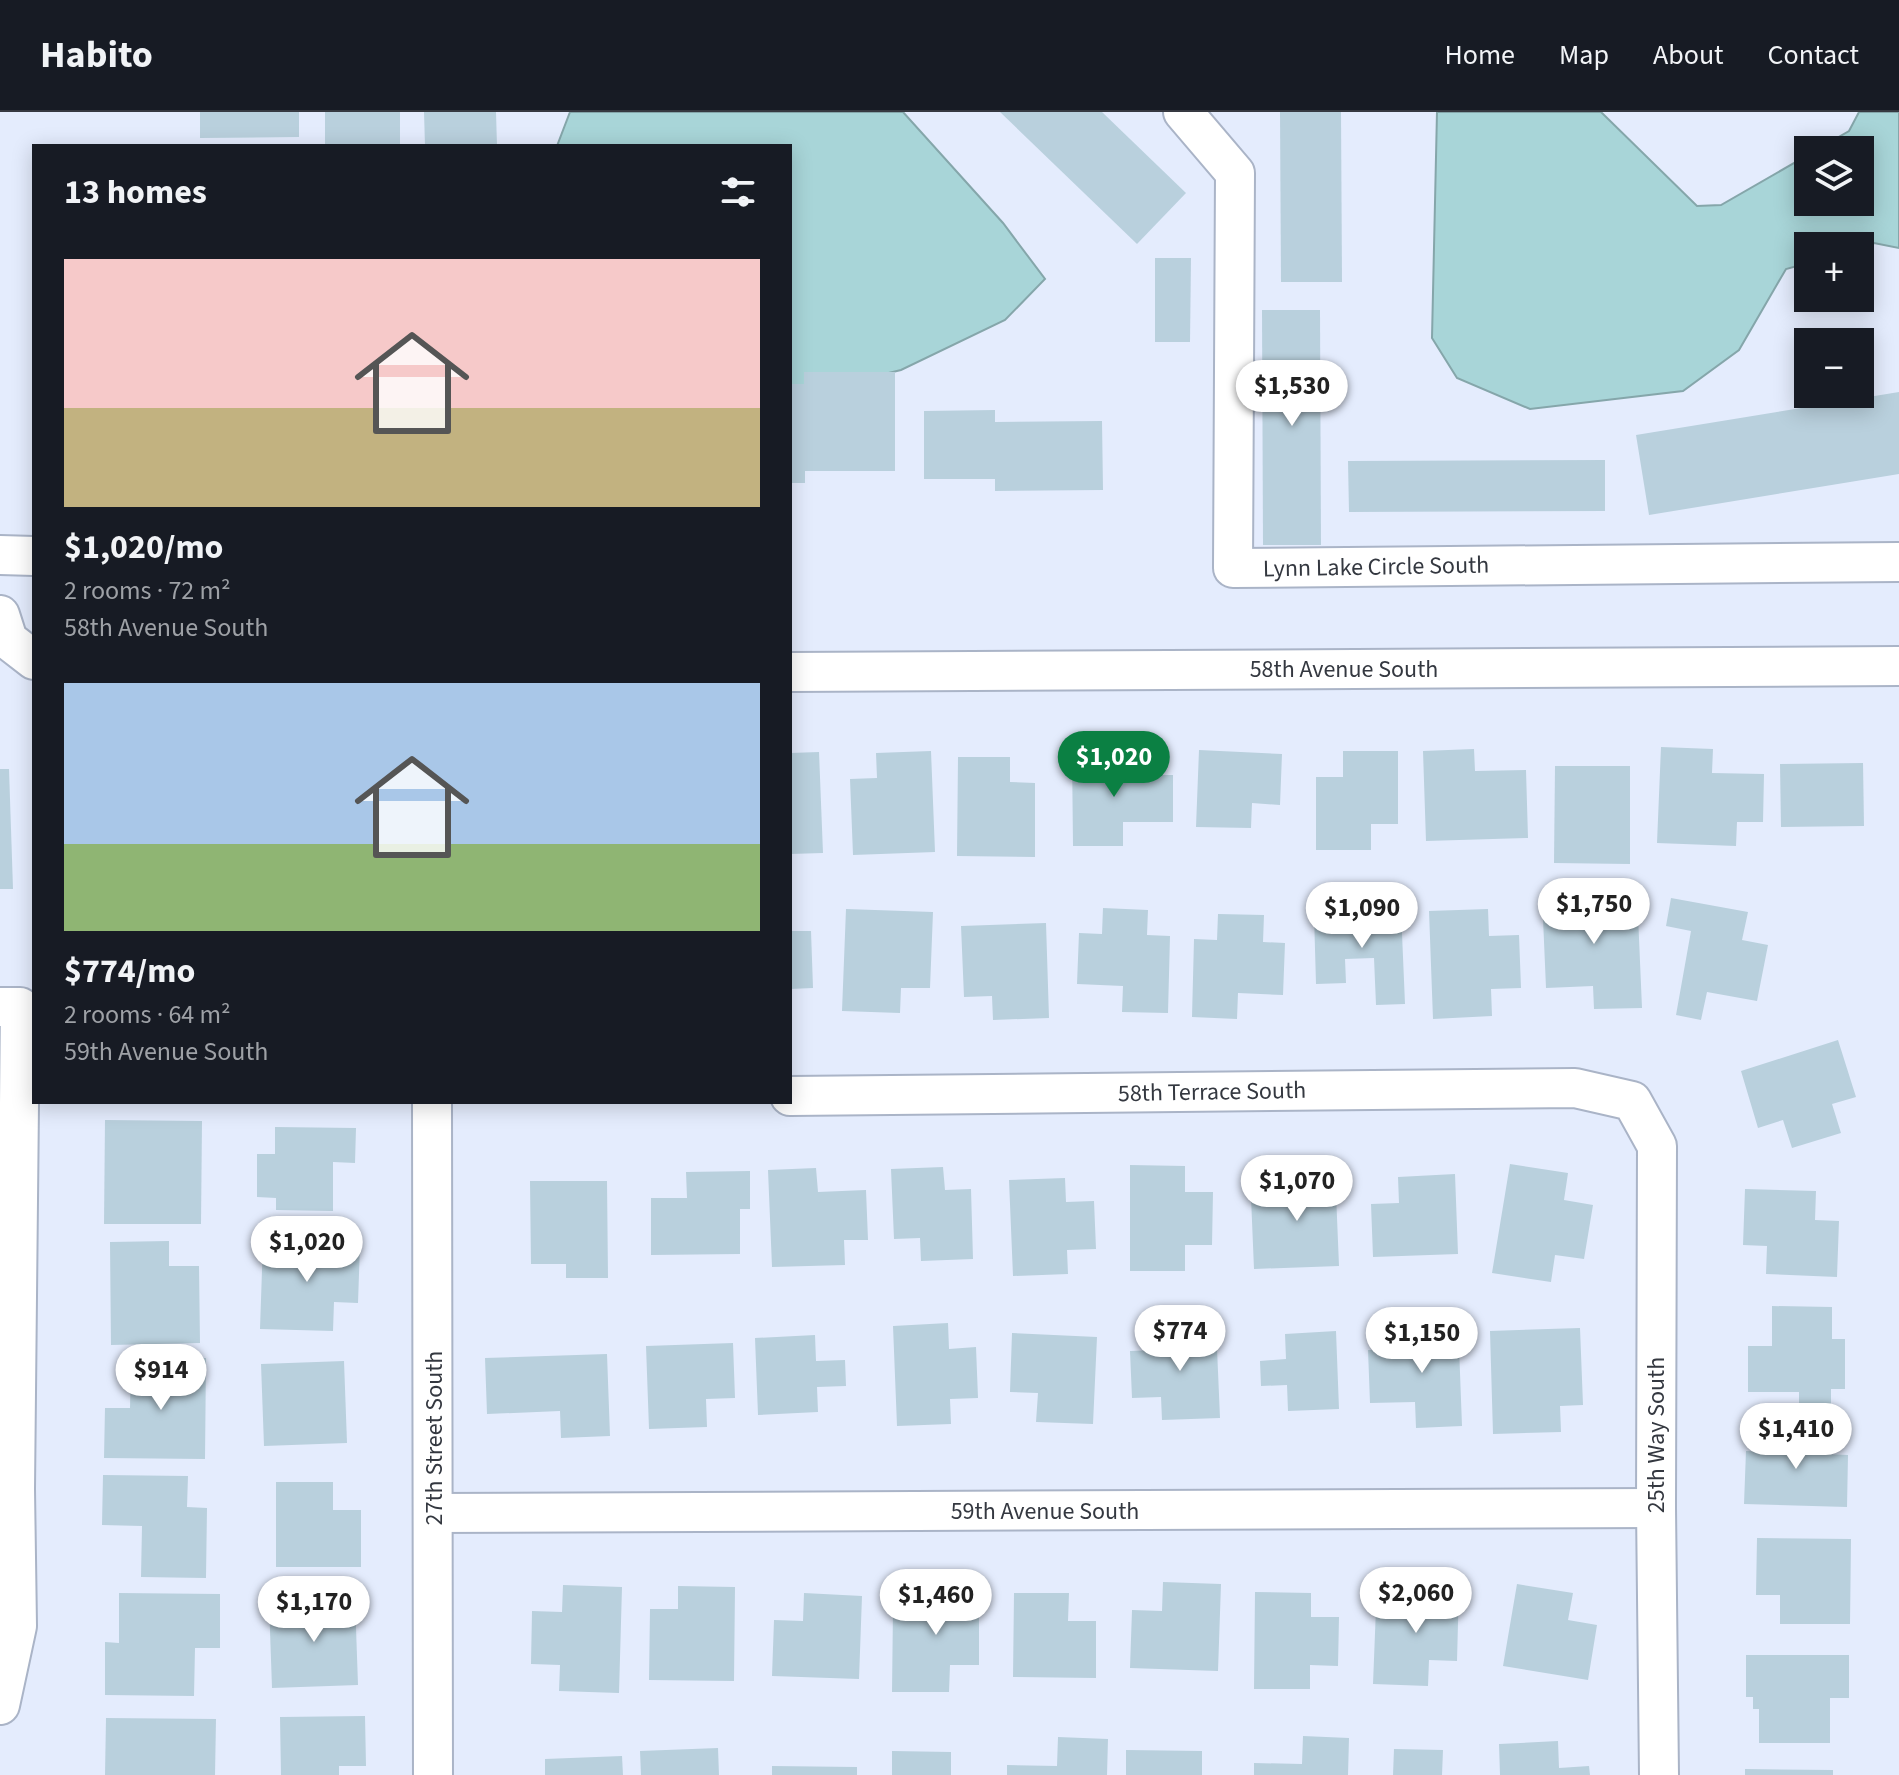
<!DOCTYPE html>
<meta charset="utf-8">
<style>
:root{--surface:#171b24;--page:#242831;--text:#f1f3f6;--muted:#9ea1a6;--line:#363941;--accent:#0b8043}
body{margin:0;font-family:"Source Sans 3",sans-serif;background:var(--page);color:var(--text);height:100vh;display:flex;flex-direction:column;font-size:30px;white-space:nowrap}
*{box-sizing:border-box;margin:0}
p{font-size:26px;color:var(--muted)}
.icon{flex:none;width:44px;height:44px;fill:none;stroke:currentColor;stroke-width:2;stroke-linecap:round;stroke-linejoin:round}
.map{position:relative;flex:1;overflow:hidden}
.drawer{position:absolute;left:32px;top:32px;width:760px;height:960px;display:flex;flex-direction:column;background:var(--surface);border-radius:0px;box-shadow:0 4px 20px #0003}
.drawer>*{flex:none}
.controls{position:absolute;left:1794px;top:24px;display:grid;gap:16px}
.controls a{display:grid;place-items:center;width:80px;height:80px;border-radius:0px;background:var(--surface);box-shadow:0 4px 20px #0003;font-size:40px}
.price{position:absolute;translate:-50% -68px;padding:0 18px;border-radius:28px;background:#fff;color:#222;font-size:26px;line-height:52px;filter:drop-shadow(0 2px 4px #0008)}
.price::after{content:'';position:absolute;left:50%;top:48px;width:24px;height:18px;margin-left:-12px;background:inherit;clip-path:polygon(0 0,100% 0,50% 100%)}
.price.active{background:var(--accent);color:#fff}
ul{padding:0;list-style:none}
li{display:grid;align-content:center;gap:16px;height:424px;padding:0 32px}
li span{display:grid;place-items:center;height:248px;border-radius:0px;color:#555}
li>.icon{margin-inline-start:auto}
span .icon{width:144px;height:144px;fill:#fffc;stroke-width:1}
li b{font-size:34px}
h2{display:flex;justify-content:space-between;align-items:center;height:96px;padding:0 32px;font-size:34px}
header{display:flex;align-items:center;gap:48px;box-sizing:border-box;height:112px;padding:0 40px;background:var(--surface);border-bottom:2px solid var(--line)}
header strong{font-size:38px}
nav{display:flex;gap:44px;margin-inline-start:auto;font-size:28px}
.map>svg:first-child{display:block}
.water{fill:#a8d5d8;stroke:#85a6aa;stroke-width:2}
.building{fill:#b9d0dd}
.lines{fill:none;stroke-linecap:round;stroke-linejoin:round}
.minor-casing{stroke:#aab4c7;stroke-width:42}
.minor{stroke:#fff;stroke-width:38}
.labels{text-anchor:middle;dominant-baseline:central;stroke-width:6;stroke-linejoin:round;paint-order:stroke}
.street-label{font-size:24px;fill:#343840;stroke:#fff}
</style>
<header>
<strong>Habito</strong>
<nav><a>Home</a><a>Map</a><a>About</a><a>Contact</a></nav>
</header>
<div class="map">
<svg width="1899" height="1663" viewBox="0 0 1899 1663">
<rect width="100%" height="100%" fill="#e4ecfd"/>
<!-- water -->
<g class="water">
<path d="M570,0H903L1003,111L1045,167L1005,208L901,258L797,283L790,282V34H557Z"/>
<path d="M1437,0H1601L1697,94L1721,93L1808,43V90H1860V38H1816L1849,19L1859,0H1899V136L1874,131L1860,135V134H1808V151L1786,157L1739,238L1683,279L1530,297L1457,266L1432,226Z"/>
</g>
<!-- building -->
<g class="building">
<path d="M200,0H299V25L200,26Z"/>
<rect x="325" y="0" width="75" height="34"/>
<path d="M424,0H496L497,34H425Z"/>
<path d="M1000,0H1102L1186,81L1137,132Z"/>
<path d="M1280,0H1341L1342,170H1281Z"/>
<path d="M1155,146H1191L1190,230H1155Z"/>
<path d="M1262,198H1320L1321,433H1263Z"/>
<path d="M804,260H895V359H805V371H790V272H804Z"/>
<path d="M1899,280V362L1649,403L1636,323Z"/>
<path d="M995,298V310L1102,309L1103,378L995,379V367H924V299Z"/>
<path d="M1605,348V399L1349,400L1348,349Z"/>
<path d="M1661,635L1713,637L1712,661L1764,662L1763,710H1737L1736,734L1657,731Z"/>
<path d="M1474,637L1475,659L1526,658L1528,726L1426,729L1423,639Z"/>
<path d="M1199,638L1282,642L1280,693L1252,691L1251,716L1196,715Z"/>
<path d="M931,639L935,740L853,743L850,667L877,666L876,641Z"/>
<path d="M1343,639H1398V712H1371V738H1316V665H1343Z"/>
<path d="M819,640L823,741L790,742V641Z"/>
<path d="M1122,640V663H1173V710H1123V734H1073L1072,641Z"/>
<path d="M958,645H1010V670L1035,671V745L957,744Z"/>
<path d="M1863,651L1864,714L1781,715L1780,652Z"/>
<path d="M1555,654H1630V752L1554,751Z"/>
<path d="M0,657H9L13,777H0Z"/>
<path d="M1637,780L1642,896L1594,897L1593,874L1546,876L1542,783Z"/>
<path d="M1671,786L1748,800L1742,828L1768,833L1757,889L1707,880L1701,908L1676,903L1691,819L1666,814Z"/>
<path d="M1103,796L1148,798L1147,823L1170,824L1168,901L1122,900L1123,874L1077,872L1079,821L1102,822Z"/>
<path d="M846,797L933,800L930,876H901L900,901L842,899Z"/>
<path d="M1488,797L1489,824L1519,823L1521,876L1491,877L1492,904L1433,907L1429,799Z"/>
<path d="M1401,798L1405,892L1376,893L1374,846L1345,847L1346,871L1316,872L1314,802Z"/>
<path d="M1218,802L1264,803L1263,830L1285,831L1283,883L1238,881L1237,907L1192,905L1194,827L1217,828Z"/>
<path d="M1046,811L1049,906L993,908L992,884L964,885L961,814Z"/>
<path d="M790,819H811L813,876L790,877Z"/>
<path d="M1838,928L1856,985L1832,992L1841,1021L1792,1036L1783,1008L1758,1016L1741,959Z"/>
<path d="M105,1008L202,1009L201,1112H104Z"/>
<path d="M275,1015L356,1016L355,1051L333,1050V1099L276,1098V1086L257,1085V1042H275Z"/>
<path d="M1510,1052L1568,1061L1564,1088L1593,1093L1584,1147L1555,1143L1551,1170L1492,1161Z"/>
<path d="M1130,1053L1185,1054V1080H1213L1212,1133H1185V1159H1130Z"/>
<path d="M943,1055L945,1078L971,1077L973,1147L921,1149L920,1126L894,1127L891,1057Z"/>
<path d="M816,1056L818,1080L866,1078L868,1128H844L845,1153L772,1155L768,1058Z"/>
<path d="M1335,1057L1339,1154L1254,1157L1251,1085L1280,1084L1279,1060Z"/>
<path d="M750,1059V1097H740V1142L651,1143V1086H687L686,1060Z"/>
<path d="M1455,1062L1458,1142L1373,1145L1371,1092L1399,1091L1398,1065Z"/>
<path d="M1065,1066L1066,1090L1094,1089L1096,1137L1067,1138L1068,1162L1013,1164L1009,1068Z"/>
<path d="M530,1069H607L608,1166H566V1152H531Z"/>
<path d="M1745,1077L1816,1079L1815,1108L1839,1109L1837,1165L1766,1162L1767,1134L1743,1133Z"/>
<path d="M169,1129V1154H199L200,1231L111,1233L110,1130Z"/>
<path d="M263,1129L360,1133L358,1191L334,1190L333,1219L260,1217Z"/>
<path d="M1772,1194L1832,1195V1227H1845V1277H1831V1297H1799V1280H1748V1234H1772Z"/>
<path d="M1458,1208L1462,1314L1416,1316L1415,1290L1370,1291L1368,1238L1413,1237L1412,1210Z"/>
<path d="M948,1211L949,1237L976,1235L978,1286L950,1287L951,1312L897,1314L893,1214Z"/>
<path d="M1216,1213L1220,1306L1162,1308L1161,1285L1132,1286L1130,1239L1159,1238L1158,1215Z"/>
<path d="M1580,1216L1583,1293L1560,1294L1561,1320L1493,1322L1490,1219Z"/>
<path d="M1336,1219L1339,1297L1288,1299L1287,1273L1261,1274L1260,1249L1286,1247L1285,1222Z"/>
<path d="M1012,1221L1097,1225L1093,1312L1036,1310L1038,1281L1010,1280Z"/>
<path d="M815,1223L816,1249L845,1248L846,1274L817,1275L818,1300L758,1303L755,1226Z"/>
<path d="M733,1231L735,1286L706,1287L707,1315L649,1317L646,1234Z"/>
<path d="M607,1242L610,1324L561,1326L560,1299L487,1302L485,1246Z"/>
<path d="M131,1245L206,1246L205,1347L104,1346L105,1296H130Z"/>
<path d="M344,1249L347,1331L264,1334L261,1252Z"/>
<path d="M1773,1314L1824,1315L1823,1342L1848,1343L1847,1395L1744,1392L1746,1339L1772,1340Z"/>
<path d="M103,1363L188,1364L187,1395L207,1396L206,1466L141,1465L142,1414L102,1413Z"/>
<path d="M276,1370H333V1398H361V1455H276Z"/>
<path d="M1757,1426L1851,1427L1850,1512H1780V1483H1756Z"/>
<path d="M922,1470L979,1471V1553H950L949,1580H892L893,1497L921,1498Z"/>
<path d="M1163,1470L1221,1472L1218,1559L1130,1556L1132,1498L1162,1499Z"/>
<path d="M1404,1472L1459,1473L1457,1549L1429,1548L1428,1574L1373,1572L1376,1496L1403,1497Z"/>
<path d="M1517,1472L1573,1481L1568,1508L1597,1513L1588,1568L1503,1554Z"/>
<path d="M563,1473L622,1475L619,1581L559,1579L560,1553L531,1552L532,1499L562,1500Z"/>
<path d="M678,1474L735,1475L734,1569L649,1568L650,1497H678Z"/>
<path d="M1255,1480L1311,1481V1505H1339L1338,1554L1310,1553V1577H1254Z"/>
<path d="M119,1481L220,1482V1536H195L194,1584L105,1583V1530L119,1531Z"/>
<path d="M804,1481L862,1484L859,1567L772,1564L774,1508L803,1509Z"/>
<path d="M1014,1481H1069L1068,1509H1096V1566L1013,1565Z"/>
<path d="M355,1487L358,1573L272,1576L269,1490Z"/>
<path d="M1746,1543H1849V1586H1830V1631H1759V1597H1753V1585H1746Z"/>
<path d="M365,1604L366,1654H339V1663H281L280,1605Z"/>
<path d="M106,1606L216,1607L215,1663H105Z"/>
<path d="M1303,1624L1349,1626L1348,1663H1254V1651L1302,1652Z"/>
<path d="M1058,1625L1108,1627L1107,1663H1007V1653L1057,1654Z"/>
<path d="M1558,1629L1559,1656L1589,1654L1590,1663H1500L1499,1632Z"/>
<path d="M718,1636L719,1663H641L640,1639Z"/>
<path d="M1394,1637L1443,1638L1442,1663H1393Z"/>
<path d="M1126,1638L1202,1639V1663H1126Z"/>
<path d="M892,1639L951,1640V1663H892Z"/>
<path d="M622,1644L623,1663H545V1647Z"/>
<path d="M772,1654L857,1655V1663H772Z"/>
<path d="M1745,1657L1833,1658V1663H1745Z"/>
</g>
<g class="lines">
<defs>
<g id="minor">
<path d="M1183,0L1235,61L1233,456L1899,450"/>
<path d="M0,443L34,444"/>
<path d="M0,503L8,528L34,548"/>
<path d="M790,560L1899,554"/>
<path d="M0,895H20L15,1377L17,1514L0,1593"/>
<path d="M790,984L1575,976L1632,989L1657,1034L1656,1396L1659,1663"/>
<path d="M432,990L433,1663"/>
<path d="M434,1401L1656,1396"/>
</g>
</defs>
<!-- minor casing -->
<use href="#minor" class="minor-casing"/>
<!-- minor -->
<use href="#minor" class="minor"/>
</g>
<g class="labels">
<!-- street labels -->
<g class="street-label">
<text transform="translate(1376 455) rotate(-1)">Lynn Lake Circle South</text>
<text x="1344" y="557">58th Avenue South</text>
<text transform="translate(1212 980) rotate(-1)">58th Terrace South</text>
<text transform="translate(1656 1323) rotate(-90)">25th Way South</text>
<text transform="translate(434 1326) rotate(-90)">27th Street South</text>
<text x="1045" y="1399">59th Avenue South</text>
</g>
</g>
</svg>
<div class="controls">
<a><svg class="icon" aria-label="layers" viewBox="0 0 24 24"><path d="M12 4l9 5-9 5-9-5zM3 14l9 5 9-5"/></svg></a>
<a>+</a>
<a>−</a>
</div>
<b class="price" style="left:1292px;top:316px">$1,530</b>
<b class="price active" style="left:1114px;top:687px">$1,020</b>
<b class="price" style="left:1594px;top:834px">$1,750</b>
<b class="price" style="left:1362px;top:838px">$1,090</b>
<b class="price" style="left:1297px;top:1111px">$1,070</b>
<b class="price" style="left:307px;top:1172px">$1,020</b>
<b class="price" style="left:1180px;top:1261px">$774</b>
<b class="price" style="left:1422px;top:1263px">$1,150</b>
<b class="price" style="left:161px;top:1300px">$914</b>
<b class="price" style="left:1796px;top:1359px">$1,410</b>
<b class="price" style="left:1416px;top:1523px">$2,060</b>
<b class="price" style="left:936px;top:1525px">$1,460</b>
<b class="price" style="left:314px;top:1532px">$1,170</b>
<section class="drawer">
<h2>13 homes<svg class="icon" aria-label="filters" viewBox="0 0 24 24"><path d="M4 7h16M4 17h16"/><circle cx="9" cy="7" r="2"/><circle cx="15" cy="17" r="2"/></svg></h2>
<ul>
<li><span style="background:linear-gradient(#f6c9c9 60%,#c2b280 0)"><svg class="icon" aria-label="home" viewBox="0 0 24 24"><path d="M3 11l9-7 9 7M6 9v11h12V9"/></svg></span><div><b>$1,020/mo</b><p>2 rooms · 72 m²</p><p>58th Avenue South</p></div></li>
<li><span style="background:linear-gradient(#a9c7e8 65%,#8fb573 0)"><svg class="icon" aria-label="home" viewBox="0 0 24 24"><path d="M3 11l9-7 9 7M6 9v11h12V9"/></svg></span><div><b>$774/mo</b><p>2 rooms · 64 m²</p><p>59th Avenue South</p></div></li>
</ul>
</section>
</div>
